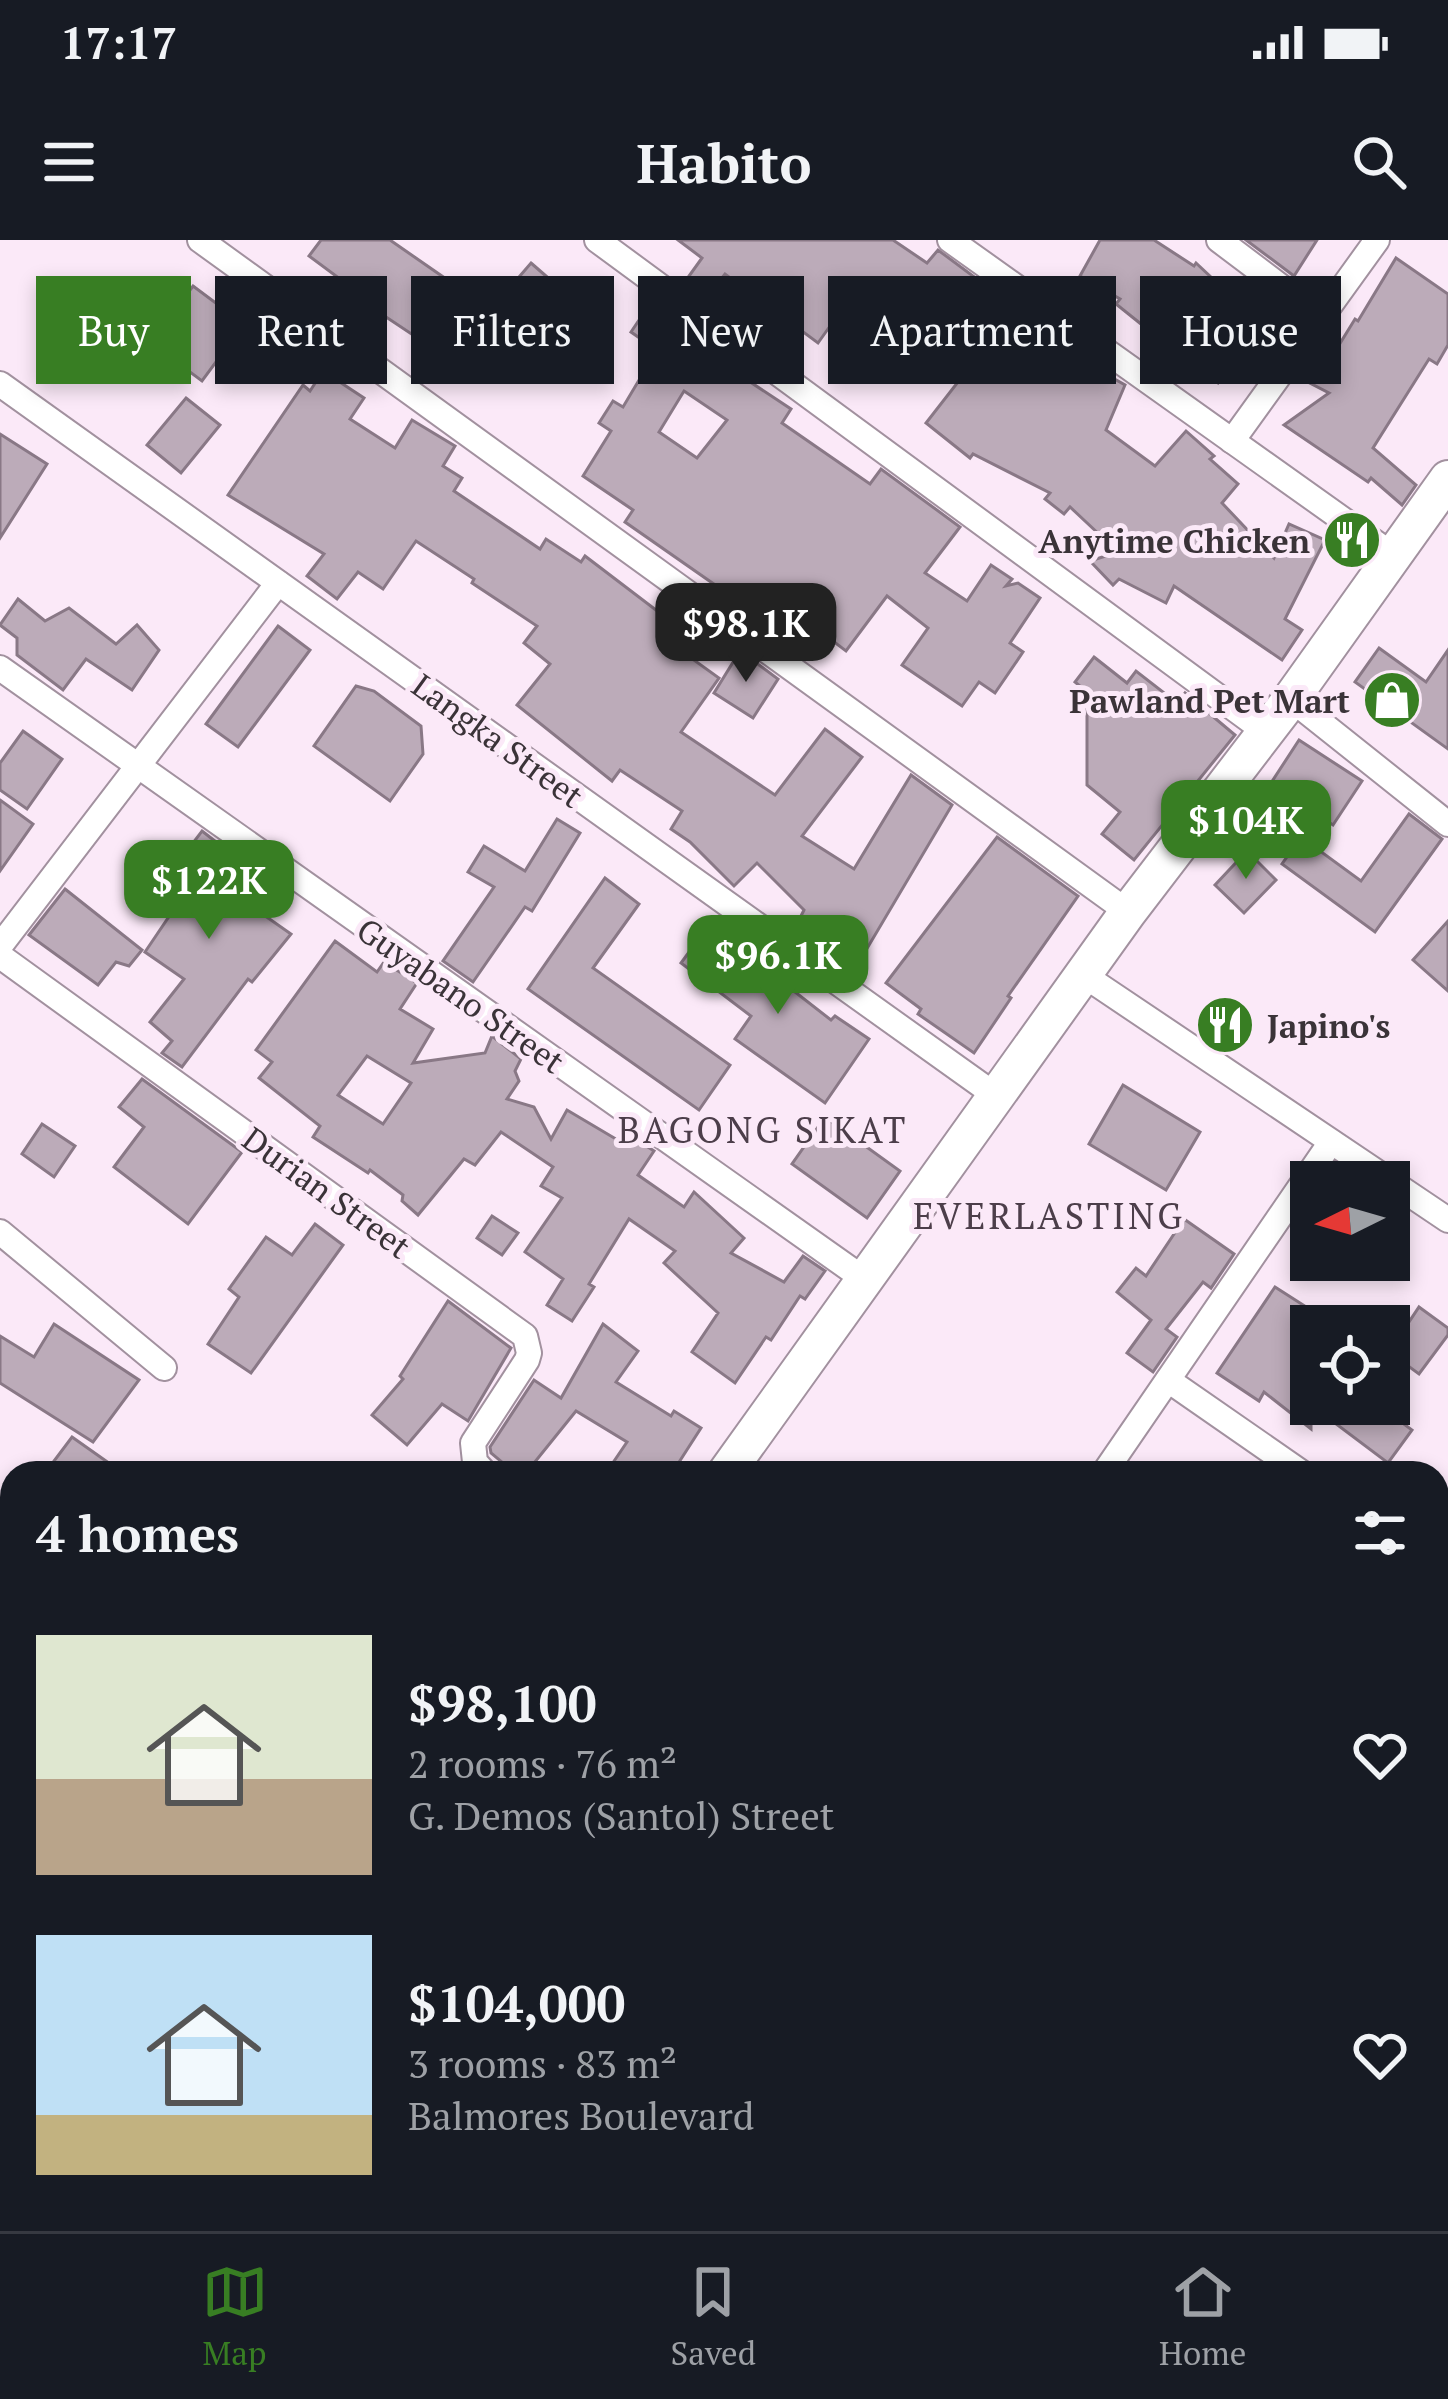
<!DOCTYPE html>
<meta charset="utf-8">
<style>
:root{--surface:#171b24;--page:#20242c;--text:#f1f3f6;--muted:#9ea1a6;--line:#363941;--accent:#387e23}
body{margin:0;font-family:"PT Serif",serif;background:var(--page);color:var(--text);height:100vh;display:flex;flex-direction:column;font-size:45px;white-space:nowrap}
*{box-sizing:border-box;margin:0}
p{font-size:39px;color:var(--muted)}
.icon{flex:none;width:66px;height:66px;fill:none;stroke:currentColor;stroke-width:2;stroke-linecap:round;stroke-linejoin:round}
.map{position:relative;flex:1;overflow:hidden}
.drawer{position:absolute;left:0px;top:1221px;width:1449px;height:771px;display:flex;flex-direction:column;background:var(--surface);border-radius:36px 36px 0 0;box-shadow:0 6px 18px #0003}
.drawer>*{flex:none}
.top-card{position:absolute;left:36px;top:36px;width:1377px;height:108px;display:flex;gap:24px}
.needle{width:78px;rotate:265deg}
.buttons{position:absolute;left:1290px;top:921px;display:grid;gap:24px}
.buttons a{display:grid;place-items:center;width:120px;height:120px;border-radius:0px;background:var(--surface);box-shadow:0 6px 18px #0003;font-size:60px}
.price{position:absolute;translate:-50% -102px;padding:0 27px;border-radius:24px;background:var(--accent);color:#fff;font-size:39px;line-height:78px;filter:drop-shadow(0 3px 6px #0008)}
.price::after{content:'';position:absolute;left:50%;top:72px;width:36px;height:27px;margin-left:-18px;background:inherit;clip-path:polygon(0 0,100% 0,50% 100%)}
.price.selected{background:#222;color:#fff}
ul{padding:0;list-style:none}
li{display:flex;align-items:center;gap:36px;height:300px;padding:0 36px}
li span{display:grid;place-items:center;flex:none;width:336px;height:240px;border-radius:0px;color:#555}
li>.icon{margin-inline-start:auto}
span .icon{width:144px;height:144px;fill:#fffc;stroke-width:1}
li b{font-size:51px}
h2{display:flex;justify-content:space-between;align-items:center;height:144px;padding:0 36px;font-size:51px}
.pill{padding:0 42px;border-radius:0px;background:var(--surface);box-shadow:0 6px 18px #0003;font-size:42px;line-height:108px}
.pill.selected{background:var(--accent);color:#fff}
.status{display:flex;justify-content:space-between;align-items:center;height:84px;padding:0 60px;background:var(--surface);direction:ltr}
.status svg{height:33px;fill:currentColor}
header{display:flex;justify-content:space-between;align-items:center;height:156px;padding:0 36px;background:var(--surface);font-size:54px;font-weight:800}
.menu{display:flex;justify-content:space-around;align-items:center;height:168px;border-top:3px solid var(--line);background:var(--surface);font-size:33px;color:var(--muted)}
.menu a{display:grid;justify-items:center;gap:6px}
.menu .selected{color:var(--accent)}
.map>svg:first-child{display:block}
.building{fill:#bcabb9;stroke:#897886;stroke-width:3;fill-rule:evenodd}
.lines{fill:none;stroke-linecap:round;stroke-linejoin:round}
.street-casing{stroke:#a2919f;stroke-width:28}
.secondary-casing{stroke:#a2919f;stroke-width:40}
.street{stroke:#fff;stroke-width:24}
.secondary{stroke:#fff;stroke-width:36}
.labels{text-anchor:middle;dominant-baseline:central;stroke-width:10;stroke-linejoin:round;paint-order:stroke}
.poi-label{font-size:33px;font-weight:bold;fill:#3a3338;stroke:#fbe9f8;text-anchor:end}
.street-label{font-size:33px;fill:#3a3338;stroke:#fbe9f8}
.neighbourhood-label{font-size:36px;letter-spacing:3px;fill:#4c3e4a;stroke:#fbe9f8}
</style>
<div class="status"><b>17:17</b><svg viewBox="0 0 49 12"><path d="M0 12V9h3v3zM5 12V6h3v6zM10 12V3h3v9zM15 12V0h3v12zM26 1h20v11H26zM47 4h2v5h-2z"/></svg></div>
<header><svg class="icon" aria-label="menu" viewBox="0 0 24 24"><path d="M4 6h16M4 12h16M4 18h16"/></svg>Habito<svg class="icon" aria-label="search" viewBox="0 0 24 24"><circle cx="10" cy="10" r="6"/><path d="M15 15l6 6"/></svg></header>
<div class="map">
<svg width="1448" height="1991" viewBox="0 0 1448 1991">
<rect width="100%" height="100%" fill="#fbe9f8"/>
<!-- building -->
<g class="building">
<path d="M321,0H390L449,41L413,95L365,63L367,59L309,16Z"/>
<path d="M678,0H893L927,23L938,10L985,45L963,71L1097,142L1102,132L1125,145L1106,190L1155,226L1186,191L1214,216L1210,219L1238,244L1222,263L1274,318L1289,284L1325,300L1285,379L1302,390L1282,420L1174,346L1166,363L1119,339L1113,345L1090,321L1118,312L1070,267L1064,274L1045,259L1050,253L973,214L970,218L926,183L965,133L903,81L910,72L862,41L818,103L725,34L705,59L684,43L702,18Z"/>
<path d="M1100,0H1154L1194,26L1196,23L1244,68L1257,49L1277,64L1270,75L1283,84L1262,115L1245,103L1218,143L1184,119L1211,80L1172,42L1141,84L1116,64L1120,59L1080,36Z"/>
<path d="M1246,0H1317L1294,36Z"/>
<path d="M1396,18L1448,54V105L1437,124L1429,119L1373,208L1416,245L1402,265L1371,238L1368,242L1284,185L1329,153L1308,142L1324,111L1331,118L1355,79L1358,81Z"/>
<path d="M531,23L577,63L535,112L489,72Z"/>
<path d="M193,46L244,84L202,141L151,103Z"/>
<path d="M652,61L709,103L702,110L791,169L782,183L870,244L881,229L960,287L925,333L967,361L991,325L1012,339L1006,346L1018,343L1040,358L1010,403L1023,412L995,453L979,442L962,466L902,425L928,388L887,356L846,411L788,367L777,397L757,383L761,377L625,282L633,270L583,236L611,191L599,183L613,161L623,167L657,110L631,92ZM684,151L727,180L697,218L659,192Z"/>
<path d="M323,131L364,158L350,179L395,208L412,180L455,206L443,226L462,238L454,251L540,309L546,299L581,322L585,316L677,386L666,400L719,438L681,492L775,555L825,489L862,517L802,596L854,629L911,535L952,565L862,717L800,678L804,670L757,623L734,646L690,602L671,589L682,571L620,530L612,541L517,465L550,424L524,403L537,386L472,343L474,339L416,301L383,349L358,332L337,359L307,336L324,314L228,255L303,145L310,151Z"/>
<path d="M186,158L220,185L181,233L147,205Z"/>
<path d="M0,194L47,224L0,298Z"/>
<path d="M18,359L45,381L69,368L116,404L137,385L159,410L132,450L86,419L63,450L17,415V398L0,385Z"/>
<path d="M278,386L310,410L238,507L206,484Z"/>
<path d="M1379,408L1426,442L1448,410V509L1355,442Z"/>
<path d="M740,411L778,439L753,478L714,453Z"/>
<path d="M1094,417L1127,443L1136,431L1177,463L1185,453L1235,495L1134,620L1102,594L1120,572L1087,545V452L1075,442Z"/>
<path d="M356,446L374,451L421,486L423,514L390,561L314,506Z"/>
<path d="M23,491L62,519L27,569L0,550V523Z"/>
<path d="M1299,500L1362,541L1333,585L1271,543Z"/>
<path d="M0,560L33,584L0,631Z"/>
<path d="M1409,574L1442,599L1375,692L1282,624L1301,597L1361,641Z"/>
<path d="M557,579L580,593L532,671L525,667L473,742L443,721L494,647L468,632L484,606L525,631Z"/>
<path d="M202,591L242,622L237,628L264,646L251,666L291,694L252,742L248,739L182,827L162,813L172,801L150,782L184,739L145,712L172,672L152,657Z"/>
<path d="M997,597L1078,656L1008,756L1011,758L974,813L918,774L921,769L886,743Z"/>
<path d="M1247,611L1276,640L1244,673L1215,645Z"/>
<path d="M605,638L639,664L593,728L730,825L699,870L528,749Z"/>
<path d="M65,649L142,710L129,726L116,722L98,745L29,695Z"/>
<path d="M1448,681V751L1413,720Z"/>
<path d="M709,685L831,780L835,776L869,799L825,863L735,799L751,776L681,723Z"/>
<path d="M335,701L377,732L384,722L417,743L400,769L433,789L413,823L485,813L492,796L521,819L515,831L519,841L507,859L534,867L551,899L567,870L626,905L631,896L654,911L638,935L684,967L694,952L744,998L731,1013L784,1042L803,1016L825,1031L805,1059L800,1056L771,1100L766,1097L735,1143L692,1112L718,1073L664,1023L675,1011L629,979L589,1044L594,1047L572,1081L547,1065L563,1039L525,1012L562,958L541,946L553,927L501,892L475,925L464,919L418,975L402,961L403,955L370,930L368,933L313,897L320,886L259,838L272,822L256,810ZM367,816L411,843L383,884L338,855Z"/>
<path d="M142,839L242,912L188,984L114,927L144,887L119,867Z"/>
<path d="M1123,845L1200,892L1166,950L1089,904Z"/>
<path d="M825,877L900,931L867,978L792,924Z"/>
<path d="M42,884L75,906L54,937L22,914Z"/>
<path d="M492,976L518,993L502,1015L477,998Z"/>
<path d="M1184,979L1234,1014L1211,1048L1203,1042L1166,1089L1177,1097L1153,1132L1127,1113L1151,1080L1117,1052L1136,1028L1146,1036Z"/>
<path d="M315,984L343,1005L251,1133L208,1104L239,1057L229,1049L266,997L292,1015Z"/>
<path d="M1275,1047L1311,1070V1164H1377L1412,1190L1388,1223L1311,1165V1189L1264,1152L1259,1161L1217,1133Z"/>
<path d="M448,1061L511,1108L468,1181L442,1164L407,1205L372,1175L403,1139L400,1136Z"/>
<path d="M1419,1067L1448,1088V1095L1419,1134L1389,1112Z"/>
<path d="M54,1084L139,1140L93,1202L0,1143V1096L34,1117Z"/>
<path d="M603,1084L638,1111L616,1142L671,1176L674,1171L701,1188L672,1233H606L627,1202L576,1171L526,1233H515L491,1213L490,1207L534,1140L561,1158Z"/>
<path d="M72,1197L123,1233H45Z"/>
</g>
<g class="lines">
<defs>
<g id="street">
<path d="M200,0L1128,672"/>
<path d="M597,0L1266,492"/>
<path d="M950,0L1394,316"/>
<path d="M1219,0L1321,77"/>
<path d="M0,144L995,855"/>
<path d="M1232,201L1377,0"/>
<path d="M0,428L864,1039"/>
<path d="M1291,459L1448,584"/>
<path d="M0,706L278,343"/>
<path d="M0,716L525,1096L529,1113L527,1120L473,1203L475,1222L485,1233"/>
<path d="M1082,734L1448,980"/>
<path d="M0,992L164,1128"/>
<path d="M1168,1140L1302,1233"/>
<path d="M1104,1233L1331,902"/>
<path d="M1437,1327L1448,1335"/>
<path d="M1437,1707L1448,1715"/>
<path d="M1270,1980L1286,1991"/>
</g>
<g id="secondary">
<path d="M726,1233L1128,672L1291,459L1448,239"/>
<path d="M20,1980L36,1991"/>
<path d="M201,1991L209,1980"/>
</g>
</defs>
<!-- street casing -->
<use href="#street" class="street-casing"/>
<!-- secondary casing -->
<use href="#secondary" class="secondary-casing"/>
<!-- street -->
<use href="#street" class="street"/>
<!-- secondary -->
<use href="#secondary" class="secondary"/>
</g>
<!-- icons -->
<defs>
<symbol id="restaurant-disc" viewBox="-11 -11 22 22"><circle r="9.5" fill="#387e23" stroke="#fbe9f8"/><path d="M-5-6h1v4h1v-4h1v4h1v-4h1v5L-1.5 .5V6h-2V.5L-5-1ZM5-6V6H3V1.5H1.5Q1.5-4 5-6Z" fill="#fff"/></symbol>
<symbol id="shop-disc" viewBox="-11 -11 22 22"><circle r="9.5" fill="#387e23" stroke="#fbe9f8"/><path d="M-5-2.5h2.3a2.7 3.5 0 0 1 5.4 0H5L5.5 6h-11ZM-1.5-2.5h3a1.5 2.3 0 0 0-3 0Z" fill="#fff"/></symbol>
</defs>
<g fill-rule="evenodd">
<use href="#restaurant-disc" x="1319" y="267" width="66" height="66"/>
<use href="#shop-disc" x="1359" y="427" width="66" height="66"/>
<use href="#restaurant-disc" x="1192" y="752" width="66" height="66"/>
</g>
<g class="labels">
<!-- poi labels -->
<g class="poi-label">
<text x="1310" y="300">Anytime Chicken</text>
<text x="1350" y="460">Pawland Pet Mart</text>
<text x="1267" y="785" text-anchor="start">Japino's</text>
</g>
<!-- street labels -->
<g class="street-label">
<text transform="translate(498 500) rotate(36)">Langka Street</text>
<text transform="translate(461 755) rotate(35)">Guyabano Street</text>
<text transform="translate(327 952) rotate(36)">Durian Street</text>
</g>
<!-- neighbourhood labels -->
<g class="neighbourhood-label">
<text x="763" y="889">BAGONG SIKAT</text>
<text x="1049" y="975">EVERLASTING</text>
</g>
</g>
</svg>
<div class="buttons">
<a><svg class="needle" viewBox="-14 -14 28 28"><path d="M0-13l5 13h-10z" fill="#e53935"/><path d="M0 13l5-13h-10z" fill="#9ea1a6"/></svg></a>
<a><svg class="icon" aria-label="locate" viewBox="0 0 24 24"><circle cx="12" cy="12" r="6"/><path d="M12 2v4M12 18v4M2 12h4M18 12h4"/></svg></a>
</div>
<b class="price selected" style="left:746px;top:445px">$98.1K</b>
<b class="price" style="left:1246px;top:642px">$104K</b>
<b class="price" style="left:209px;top:702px">$122K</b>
<b class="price" style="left:778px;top:777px">$96.1K</b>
<div class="top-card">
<a class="pill selected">Buy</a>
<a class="pill">Rent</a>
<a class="pill">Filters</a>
<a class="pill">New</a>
<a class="pill">Apartment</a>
<a class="pill">House</a>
</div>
<section class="drawer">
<h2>4 homes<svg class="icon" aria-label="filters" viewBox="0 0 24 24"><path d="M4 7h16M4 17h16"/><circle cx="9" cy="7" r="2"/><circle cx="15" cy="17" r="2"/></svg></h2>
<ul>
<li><span style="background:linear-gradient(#dfe7d0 60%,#b9a48a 0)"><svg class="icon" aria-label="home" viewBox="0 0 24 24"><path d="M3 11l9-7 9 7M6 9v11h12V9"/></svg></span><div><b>$98,100</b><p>2 rooms · 76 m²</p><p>G. Demos (Santol) Street</p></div><svg class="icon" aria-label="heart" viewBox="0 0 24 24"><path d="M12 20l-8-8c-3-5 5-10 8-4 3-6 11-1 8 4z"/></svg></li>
<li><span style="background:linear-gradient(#bfe0f5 75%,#c2b280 0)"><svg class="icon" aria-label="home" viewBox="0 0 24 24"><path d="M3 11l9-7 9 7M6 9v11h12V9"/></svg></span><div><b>$104,000</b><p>3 rooms · 83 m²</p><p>Balmores Boulevard</p></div><svg class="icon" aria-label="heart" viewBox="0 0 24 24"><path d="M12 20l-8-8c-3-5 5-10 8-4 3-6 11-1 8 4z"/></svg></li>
</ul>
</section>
</div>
<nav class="menu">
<a class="selected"><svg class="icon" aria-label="map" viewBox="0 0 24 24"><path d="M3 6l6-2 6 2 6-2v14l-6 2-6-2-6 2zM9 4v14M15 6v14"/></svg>Map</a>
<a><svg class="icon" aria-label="saved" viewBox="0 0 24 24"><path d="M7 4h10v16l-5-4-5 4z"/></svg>Saved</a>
<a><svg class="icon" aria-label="home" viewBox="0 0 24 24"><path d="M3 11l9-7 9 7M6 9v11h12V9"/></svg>Home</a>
</nav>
